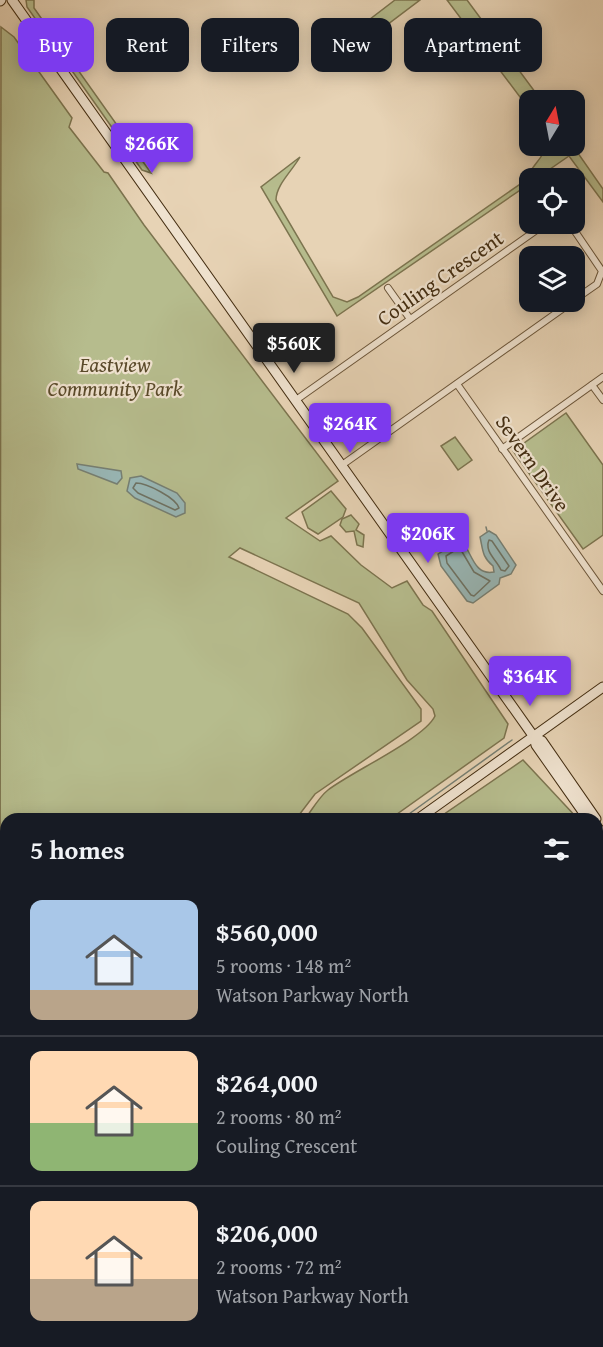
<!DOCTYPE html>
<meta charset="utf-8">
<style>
:root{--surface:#171b24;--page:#20242c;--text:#f1f3f6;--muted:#9ea1a6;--line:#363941;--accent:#7c3aed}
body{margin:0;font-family:"Gentium Book Plus",serif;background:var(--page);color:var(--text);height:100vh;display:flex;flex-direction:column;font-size:22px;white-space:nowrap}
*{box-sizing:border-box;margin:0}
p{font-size:20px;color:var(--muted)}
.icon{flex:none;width:33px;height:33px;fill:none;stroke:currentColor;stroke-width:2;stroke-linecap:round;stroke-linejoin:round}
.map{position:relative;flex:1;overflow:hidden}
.details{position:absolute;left:0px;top:813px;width:603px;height:534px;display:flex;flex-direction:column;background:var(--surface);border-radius:18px 18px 0 0;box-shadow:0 3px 15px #0003}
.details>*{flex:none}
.banner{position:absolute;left:18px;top:18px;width:567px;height:54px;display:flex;gap:12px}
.needle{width:39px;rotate:10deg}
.fabs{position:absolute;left:519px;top:90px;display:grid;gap:12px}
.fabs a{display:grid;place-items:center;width:66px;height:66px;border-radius:12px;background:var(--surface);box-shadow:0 3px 15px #0003;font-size:30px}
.price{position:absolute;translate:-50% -51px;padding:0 14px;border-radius:6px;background:var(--accent);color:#fff;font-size:20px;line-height:39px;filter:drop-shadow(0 2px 3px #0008)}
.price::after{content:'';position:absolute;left:50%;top:36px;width:18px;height:14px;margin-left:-9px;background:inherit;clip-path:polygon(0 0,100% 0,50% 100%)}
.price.on{background:#222;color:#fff}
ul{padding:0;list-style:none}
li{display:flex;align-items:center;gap:18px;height:150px;padding:0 30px}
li+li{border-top:2px solid var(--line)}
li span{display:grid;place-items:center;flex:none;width:168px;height:120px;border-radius:12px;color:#555}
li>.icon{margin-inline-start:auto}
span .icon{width:72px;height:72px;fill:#fffc;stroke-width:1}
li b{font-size:26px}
h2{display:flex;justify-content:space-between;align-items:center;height:72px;padding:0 30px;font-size:26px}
.pill{padding:0 21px;border-radius:12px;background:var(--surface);box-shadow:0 3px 15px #0003;font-size:21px;line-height:54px}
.pill.on{background:var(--accent);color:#fff}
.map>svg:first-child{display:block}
.green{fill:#b6bc8d;stroke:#7c744f;stroke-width:1.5}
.water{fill:#98b6b5;stroke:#767f73;stroke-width:1.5}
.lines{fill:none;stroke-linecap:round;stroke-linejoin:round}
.shore{stroke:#6e7263;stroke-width:1.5}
.stream{stroke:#767f73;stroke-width:1.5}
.street-casing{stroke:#6c563a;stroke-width:8}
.secondary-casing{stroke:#432d11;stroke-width:11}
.street{stroke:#efe2cf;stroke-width:6}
.secondary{stroke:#efe2cf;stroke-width:9}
.labels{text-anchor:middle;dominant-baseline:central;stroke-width:4.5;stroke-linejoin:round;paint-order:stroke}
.street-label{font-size:21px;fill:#432d11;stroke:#efe2cf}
.park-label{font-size:21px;font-style:italic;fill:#5a4a2a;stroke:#efe2cf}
</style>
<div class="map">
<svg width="603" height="1347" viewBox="0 0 603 1347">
<rect width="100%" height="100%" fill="#e7d3b5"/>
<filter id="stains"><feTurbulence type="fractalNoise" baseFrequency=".00333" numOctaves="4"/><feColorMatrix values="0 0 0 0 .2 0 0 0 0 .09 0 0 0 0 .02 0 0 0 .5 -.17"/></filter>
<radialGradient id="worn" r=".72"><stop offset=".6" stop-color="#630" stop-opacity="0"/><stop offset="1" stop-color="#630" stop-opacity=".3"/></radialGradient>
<!-- green -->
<g class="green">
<path d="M34,0V8L151,173L142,170L27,7L26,0Z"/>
<path d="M395,0H420L351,52L335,58L331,49Z"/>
<path d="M447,0H467L541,100H530L529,109Z"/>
<path d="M1,27L14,37L72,118L69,127L104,172L108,173L144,225L338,481L286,518L320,541L331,536L361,565L392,588L407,581L423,605L432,611L508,724L504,738L390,819H305C312,810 319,797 328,790C351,772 424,739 435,716L433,709L407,680L359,603L240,548L229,557L348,614L362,628L421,709V721L315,794L296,819H6V993L0,991Z"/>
<path d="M546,146H573L603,189V202L569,156L537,178H530L529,184L337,316L261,187L300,157C292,171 276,185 276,200L333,297L347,302L358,297L526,180C530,167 544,158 546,146Z"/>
<path d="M566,413L603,465V535L583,549L513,451Z"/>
<path d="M455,437L472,460L458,470L441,446Z"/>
<path d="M331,491L346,509L343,517L318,534L308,528L302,512Z"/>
<path d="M351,515L359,524L356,530L364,535L363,547L357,545L354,531L346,532L340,525L342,519Z"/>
<path d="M523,760L578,819H437Z"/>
<path d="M597,845L603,854V1110L597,1105Z"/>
<path d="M6,1316V1341H94L96,1347H0V1320Z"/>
<path d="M330,1341H499L497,1347H329Z"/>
</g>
<!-- water -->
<g class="water">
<path d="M77,464L121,471L122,478L117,484L78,469Z"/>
<path d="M141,476L177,493L185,503V513L176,517L135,498L127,491L130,478Z"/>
<path d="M489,531L496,535L516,565L511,574L500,578L499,584L473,603L467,601L441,566L438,554L459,541H462C472,553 474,576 494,572L493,566C482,557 483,550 480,537Z"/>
</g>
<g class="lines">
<!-- shore -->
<g class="shore">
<path d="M136,483C147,483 176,498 179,508L175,510L138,493L133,488Z"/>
<path d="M489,540L492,541L509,566L505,571L501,570C497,560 484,552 489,540Z"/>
<path d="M457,549L461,550L474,572L490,581L474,596L471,595L447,563L446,556Z"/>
</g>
<!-- stream -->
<g class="stream">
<path d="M486,527L487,531"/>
<path d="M402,819L512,740"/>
<path d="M381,1347L384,1341"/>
</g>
<defs>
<g id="street">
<path d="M570,224L602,271L597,284L574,300"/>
<path d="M388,288L410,319"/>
<path d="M457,384L603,591"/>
<path d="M592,385L603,400"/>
<path d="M296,400L545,224"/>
<path d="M502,449L603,377"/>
<path d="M342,465L572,302"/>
<path d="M597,1186L603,1183"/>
<path d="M0,1204L6,1212"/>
<path d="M0,1224L6,1219"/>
<path d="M597,1288L603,1290"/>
<path d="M0,1314L6,1310"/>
<path d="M101,1341L102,1347"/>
<path d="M178,1341L180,1347"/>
<path d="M275,1341V1347"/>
<path d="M546,1347L548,1341"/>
</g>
<g id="secondary">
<path d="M12,0L534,737L536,745L588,819"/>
<path d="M0,1L1,0"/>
<path d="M534,737L542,741L596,819"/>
<path d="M418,819L603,687"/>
<path d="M597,827L603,834"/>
<path d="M0,1115L6,1111"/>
</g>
</defs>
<!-- street casing -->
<use href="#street" class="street-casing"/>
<!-- secondary casing -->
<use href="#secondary" class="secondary-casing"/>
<!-- street -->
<use href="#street" class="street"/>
<!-- secondary -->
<use href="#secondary" class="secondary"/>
</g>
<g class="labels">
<!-- street labels -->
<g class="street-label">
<text transform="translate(440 278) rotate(-35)">Couling Crescent</text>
<text transform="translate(533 463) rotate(55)">Severn Drive</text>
</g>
<!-- park labels -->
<g class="park-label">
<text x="115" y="364">Eastview<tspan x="115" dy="24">Community Park</tspan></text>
</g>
</g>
<rect width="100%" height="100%" filter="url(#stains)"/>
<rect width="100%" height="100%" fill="url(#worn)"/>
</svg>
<div class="fabs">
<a><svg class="needle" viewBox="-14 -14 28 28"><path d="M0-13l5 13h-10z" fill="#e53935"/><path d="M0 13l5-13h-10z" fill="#9ea1a6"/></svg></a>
<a><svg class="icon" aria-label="locate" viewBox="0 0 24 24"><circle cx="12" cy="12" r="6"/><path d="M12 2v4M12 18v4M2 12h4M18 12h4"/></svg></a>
<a><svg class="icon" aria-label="layers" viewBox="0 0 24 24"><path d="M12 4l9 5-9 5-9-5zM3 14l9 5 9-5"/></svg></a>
</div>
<b class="price" style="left:152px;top:174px">$266K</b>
<b class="price on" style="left:294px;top:374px">$560K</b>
<b class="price" style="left:350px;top:454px">$264K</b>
<b class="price" style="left:428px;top:564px">$206K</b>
<b class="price" style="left:530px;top:707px">$364K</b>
<div class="banner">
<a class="pill on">Buy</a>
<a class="pill">Rent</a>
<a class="pill">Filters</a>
<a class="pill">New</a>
<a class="pill">Apartment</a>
</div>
<section class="details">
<h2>5 homes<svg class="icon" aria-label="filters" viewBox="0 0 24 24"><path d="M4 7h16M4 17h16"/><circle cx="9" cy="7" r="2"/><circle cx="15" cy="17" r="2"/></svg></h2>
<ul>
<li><span style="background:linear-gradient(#a9c7e8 75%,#b9a48a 0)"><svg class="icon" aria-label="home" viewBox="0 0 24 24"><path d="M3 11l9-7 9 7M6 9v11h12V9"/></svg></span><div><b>$560,000</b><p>5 rooms · 148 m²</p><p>Watson Parkway North</p></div></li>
<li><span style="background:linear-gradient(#ffd9b3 60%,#8fb573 0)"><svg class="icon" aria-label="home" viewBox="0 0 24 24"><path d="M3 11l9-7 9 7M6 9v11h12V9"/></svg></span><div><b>$264,000</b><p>2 rooms · 80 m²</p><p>Couling Crescent</p></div></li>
<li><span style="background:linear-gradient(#ffd9b3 65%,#b9a48a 0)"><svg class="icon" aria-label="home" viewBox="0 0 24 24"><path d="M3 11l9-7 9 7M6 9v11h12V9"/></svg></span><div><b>$206,000</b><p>2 rooms · 72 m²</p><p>Watson Parkway North</p></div></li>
</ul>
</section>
</div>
